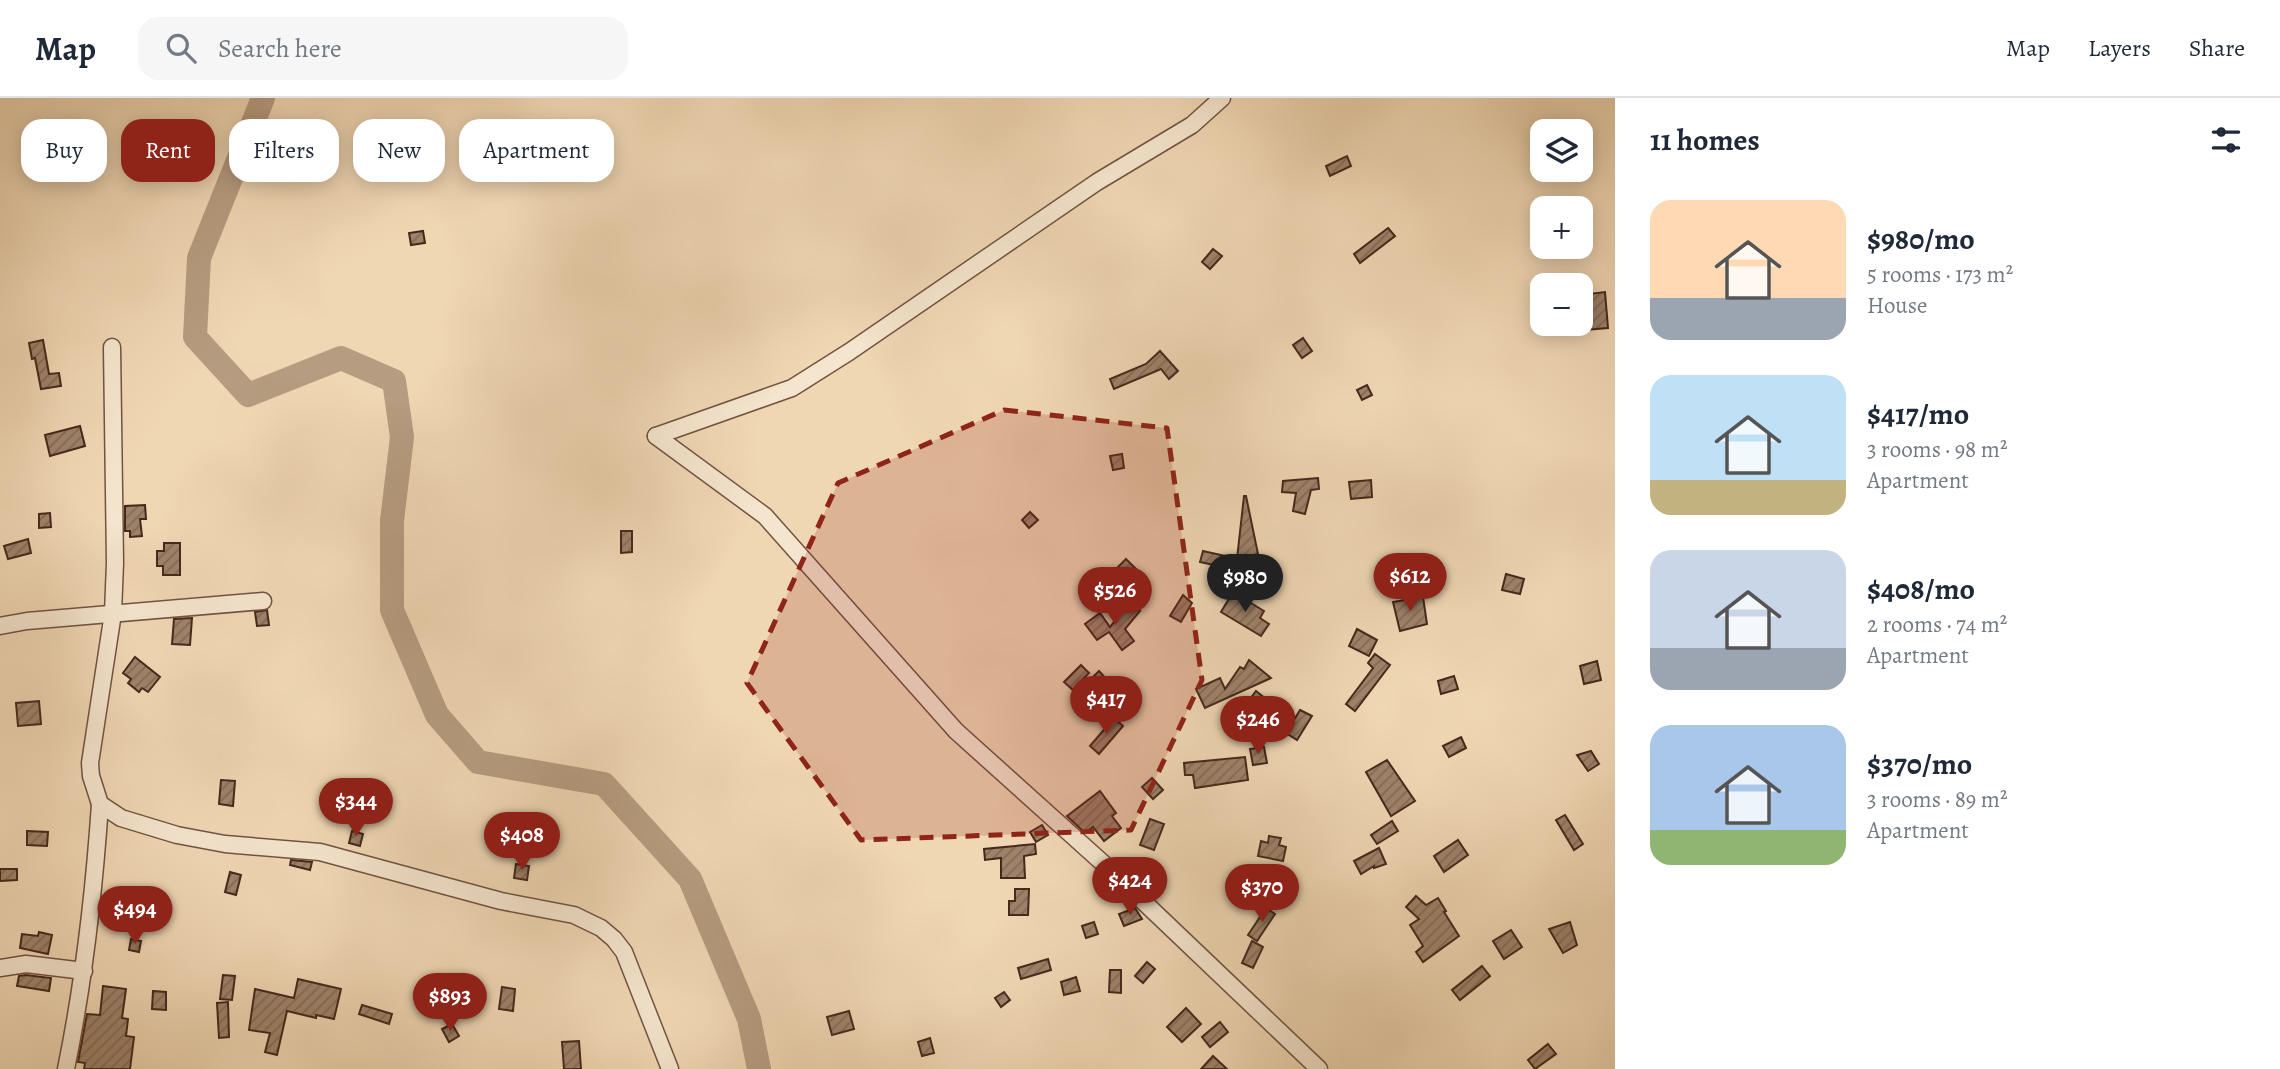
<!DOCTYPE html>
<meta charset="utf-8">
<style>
:root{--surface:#fff;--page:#f6f6f7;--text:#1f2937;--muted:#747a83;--line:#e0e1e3;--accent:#8f2418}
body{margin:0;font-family:Alegreya,serif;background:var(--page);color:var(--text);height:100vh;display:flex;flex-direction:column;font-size:26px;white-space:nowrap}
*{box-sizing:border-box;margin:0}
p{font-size:23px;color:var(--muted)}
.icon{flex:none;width:38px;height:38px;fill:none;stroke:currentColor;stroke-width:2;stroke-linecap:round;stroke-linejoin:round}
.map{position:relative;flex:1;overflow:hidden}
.panel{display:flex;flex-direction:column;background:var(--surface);width:665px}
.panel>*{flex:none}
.banner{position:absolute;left:21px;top:21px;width:665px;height:63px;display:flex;gap:14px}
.buttons{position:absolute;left:1530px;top:21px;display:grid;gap:14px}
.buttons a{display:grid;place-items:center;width:63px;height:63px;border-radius:14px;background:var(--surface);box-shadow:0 4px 18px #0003;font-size:35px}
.price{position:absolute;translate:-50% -60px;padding:0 16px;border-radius:24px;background:var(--accent);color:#fff;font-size:23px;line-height:46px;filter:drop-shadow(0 2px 4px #0008)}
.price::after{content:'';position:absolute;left:50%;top:42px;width:21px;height:16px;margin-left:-10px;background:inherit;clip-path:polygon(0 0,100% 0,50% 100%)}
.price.current{background:#222;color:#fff}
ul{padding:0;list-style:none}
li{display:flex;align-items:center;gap:21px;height:175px;padding:0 35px}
li span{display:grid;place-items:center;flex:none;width:196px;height:140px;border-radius:21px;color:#555}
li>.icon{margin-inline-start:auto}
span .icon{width:84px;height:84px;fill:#fffc;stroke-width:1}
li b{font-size:30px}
h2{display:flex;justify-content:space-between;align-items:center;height:84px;padding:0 35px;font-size:30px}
.chip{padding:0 24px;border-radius:21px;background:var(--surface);box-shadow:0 4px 18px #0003;font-size:24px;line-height:63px}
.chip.current{background:var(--accent);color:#fff}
header{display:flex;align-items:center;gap:42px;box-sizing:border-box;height:98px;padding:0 35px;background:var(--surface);border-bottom:2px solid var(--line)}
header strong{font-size:33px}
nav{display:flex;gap:38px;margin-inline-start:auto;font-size:24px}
.search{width:490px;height:63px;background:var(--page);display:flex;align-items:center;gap:18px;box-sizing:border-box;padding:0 24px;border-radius:21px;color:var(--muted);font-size:26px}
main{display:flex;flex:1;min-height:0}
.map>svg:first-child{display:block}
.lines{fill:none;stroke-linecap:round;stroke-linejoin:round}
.river{stroke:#b69c80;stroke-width:24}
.building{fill:url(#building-hatch);stroke:#46281b;stroke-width:2}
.minor-casing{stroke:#705441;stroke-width:19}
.minor{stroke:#f5e5ce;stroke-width:16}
.marked{fill:#8f2418;fill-opacity:0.2;stroke:#8f2418;stroke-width:5;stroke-dasharray:14 9;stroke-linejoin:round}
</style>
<header>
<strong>Map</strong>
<div class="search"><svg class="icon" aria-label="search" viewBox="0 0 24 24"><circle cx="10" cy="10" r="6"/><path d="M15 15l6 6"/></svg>Search here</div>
<nav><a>Map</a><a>Layers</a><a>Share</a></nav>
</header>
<main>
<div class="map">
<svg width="1615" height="971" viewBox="0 0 1615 971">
<defs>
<pattern id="building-hatch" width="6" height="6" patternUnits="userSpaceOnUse" patternTransform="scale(1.75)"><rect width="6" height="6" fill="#9e836b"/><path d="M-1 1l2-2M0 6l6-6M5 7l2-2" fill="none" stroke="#836b57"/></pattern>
</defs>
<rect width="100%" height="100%" fill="#f0d7b4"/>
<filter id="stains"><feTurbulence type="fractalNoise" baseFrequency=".00286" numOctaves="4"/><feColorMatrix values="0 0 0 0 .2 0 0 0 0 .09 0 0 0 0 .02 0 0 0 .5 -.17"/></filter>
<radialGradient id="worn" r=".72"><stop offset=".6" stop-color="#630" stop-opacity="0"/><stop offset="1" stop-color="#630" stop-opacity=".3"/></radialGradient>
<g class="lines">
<!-- river -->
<path class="river" d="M263,0L199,160L195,239L248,297L341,260L394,283L402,339L392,423V512L437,617L478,664L604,686L690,781L749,921L759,971"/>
</g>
<!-- building -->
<g class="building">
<path d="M1347,58L1351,68L1330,78L1326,68Z"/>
<path d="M1388,130L1395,138L1360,165L1354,156Z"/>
<path d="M423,133L425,145L411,147L409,135Z"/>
<path d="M1213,151L1222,158L1210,171L1202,164Z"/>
<path d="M1605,194L1608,230L1585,232L1580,197Z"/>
<path d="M1303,240L1312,253L1302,260L1293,247Z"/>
<path d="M43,242L49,276L59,275L61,288L41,291L35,260L32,261L29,245Z"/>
<path d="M1160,253L1178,273L1169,281L1161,271L1114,291L1110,281L1146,266Z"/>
<path d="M1367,287L1372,297L1362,302L1357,292Z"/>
<path d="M80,328L85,348L50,358L45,337Z"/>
<path d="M1122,356L1124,370L1113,372L1110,358Z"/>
<path d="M1318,380L1319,391L1311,392L1305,416L1293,413L1296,395L1282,394L1283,383Z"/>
<path d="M1371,382L1372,399L1351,401L1349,384Z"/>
<path d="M1244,398H1246L1258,456L1237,461Z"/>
<path d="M145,407L146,421H140L142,438L130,439V433H125V408Z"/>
<path d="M1030,414L1038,422L1029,430L1022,422Z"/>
<path d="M50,415L51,429L39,430V416Z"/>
<path d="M621,433H632V454L621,455Z"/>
<path d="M28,441L31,455L8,461L4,448Z"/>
<path d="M164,445H180V477H163V468H157V453H164Z"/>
<path d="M1203,453L1234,460L1232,471L1200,464Z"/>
<path d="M1126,461L1149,484L1137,495L1123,481L1120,484L1113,474Z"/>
<path d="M1506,476L1524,481L1520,496L1502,492Z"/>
<path d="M1233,494L1264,513L1260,520L1269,526L1261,538L1221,514Z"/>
<path d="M1183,497L1192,505L1181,524L1170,518Z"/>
<path d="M1423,499L1427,526L1400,533L1393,504Z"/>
<path d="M1130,505L1140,513L1125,531L1134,543L1122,552L1109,534L1097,542L1085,526L1100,515L1110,529Z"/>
<path d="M267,512L269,527L257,528L255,514Z"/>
<path d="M192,520L190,547L172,546L174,521Z"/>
<path d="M1357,531L1377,542L1369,558L1349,548Z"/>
<path d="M1375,556L1390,567L1355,613L1346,606L1373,570L1368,565Z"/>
<path d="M135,559L160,579L148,594L142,590L139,594L128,585L131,581L123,575Z"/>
<path d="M1249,562L1271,580L1205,610L1196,591L1220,580L1225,591L1240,569L1244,571Z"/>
<path d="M1597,563L1601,582L1584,586L1580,568Z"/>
<path d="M1081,567L1089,575L1073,592L1064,584Z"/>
<path d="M1099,573L1108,583L1097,594L1088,584Z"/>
<path d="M1454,578L1458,591L1441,596L1438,583Z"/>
<path d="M1256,593L1266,601L1252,620L1242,612Z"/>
<path d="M39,603L41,626L18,628L16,605Z"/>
<path d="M1300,612L1312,618L1297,642L1286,635Z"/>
<path d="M1114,620L1123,628L1099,656L1090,648Z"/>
<path d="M1461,639L1466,650L1449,659L1443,648Z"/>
<path d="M1264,649L1267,665L1253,667L1250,651Z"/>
<path d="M1591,653L1599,666L1588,673L1577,657Z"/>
<path d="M1245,659L1248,682L1195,690L1193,677H1185L1184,665Z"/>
<path d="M1387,662L1415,703L1391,718L1366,674Z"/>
<path d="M1152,680L1163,692L1153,701L1142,689Z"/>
<path d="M221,682L235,683L233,708L219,706Z"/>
<path d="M1100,693L1116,715L1112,718L1121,730L1104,743L1093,729L1085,735L1067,718Z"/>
<path d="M1565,717L1583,746L1574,752L1556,722Z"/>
<path d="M1150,721L1164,726L1154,752L1140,747Z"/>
<path d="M1392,723L1398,733L1377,746L1371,737Z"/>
<path d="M1042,727L1048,737L1036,744L1030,734Z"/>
<path d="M27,733L48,734L47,748L27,747Z"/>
<path d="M352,733L363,736L360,748L349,745Z"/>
<path d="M1269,738L1281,740L1279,747L1286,749L1283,763L1258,758L1261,743L1268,745Z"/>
<path d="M1458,742L1468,757L1444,774L1434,758Z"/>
<path d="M1035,746L1036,756L1024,758L1025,780H1001V760L985,762L984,751Z"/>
<path d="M1379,750L1386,766L1374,770V768L1361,776L1354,763Z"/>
<path d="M291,762L312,764L310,772L290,767Z"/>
<path d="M516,766L529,768L527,782L514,780Z"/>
<path d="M0,771H17V782L0,783Z"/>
<path d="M230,774L241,777L236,797L225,794Z"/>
<path d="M1015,791H1029L1028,817H1009V803H1015Z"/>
<path d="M1416,798L1426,807L1438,800L1446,813L1444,814L1459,838L1423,864L1416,854L1423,848L1410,827L1419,821L1406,809Z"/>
<path d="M1135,810L1142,821L1124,828L1119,816Z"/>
<path d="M1266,810L1275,816L1257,843L1248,837Z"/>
<path d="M1094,824L1098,836L1086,840L1082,828Z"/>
<path d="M1570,824L1577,847L1563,855L1549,831Z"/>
<path d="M1511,832L1522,849L1504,861L1493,843Z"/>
<path d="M39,834L52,837L48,856L20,850L22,836L38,838Z"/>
<path d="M131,841L141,843L139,854L129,852Z"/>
<path d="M1252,843L1263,849L1253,870L1242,865Z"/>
<path d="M1048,861L1051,872L1021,881L1018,870Z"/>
<path d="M1147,864L1155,871L1143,885L1135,878Z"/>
<path d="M1482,868L1490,878L1460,902L1452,892Z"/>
<path d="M1110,872H1121V895L1109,894Z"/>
<path d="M26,877L51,880L49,893L17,888L19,878Z"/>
<path d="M223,877L235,878L232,902L220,901Z"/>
<path d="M1076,879L1080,893L1064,897L1061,884Z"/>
<path d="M298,881L341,891L334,921L316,917V920L287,913L277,957L265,954L270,935L249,932L255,891L294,900Z"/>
<path d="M103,888L126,891L122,920L128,921L126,938L134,939L130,971H84L85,965L78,964L87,916L100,917Z"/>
<path d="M502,889L515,891L513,913L499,911Z"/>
<path d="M153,893L166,894V912L152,911Z"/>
<path d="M1004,894L1010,902L1001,909L995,900Z"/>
<path d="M228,904L229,939L219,940L217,905Z"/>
<path d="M362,907L392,916L389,926L359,916Z"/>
<path d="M1186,910L1201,926L1182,944L1167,929Z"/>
<path d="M849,913L854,931L832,937L827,919Z"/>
<path d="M1220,924L1228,934L1210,949L1202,939Z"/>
<path d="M452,926L459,938L449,944L442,931Z"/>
<path d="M930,940L934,955L922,958L918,944Z"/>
<path d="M579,943L581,971H564L562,944Z"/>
<path d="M1548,946L1556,956L1535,971L1528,962Z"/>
<path d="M1213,958L1227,971H1201Z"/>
</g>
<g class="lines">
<defs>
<g id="minor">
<path d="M112,249L115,465L113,515L90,665L91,678L100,706L121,720L177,737L225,746L320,754L501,803L574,817L601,830L614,841L624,854L670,971"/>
<path d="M656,338L765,418L956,633L1105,767L1319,971"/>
<path d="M656,338L792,290L849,254L1097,84L1192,27L1222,0"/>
<path d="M0,528L27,523L263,503"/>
<path d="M0,870L26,866L84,873"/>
<path d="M66,971C84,883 94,795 100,706"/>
</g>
</defs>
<!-- minor casing -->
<use href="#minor" class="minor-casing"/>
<!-- minor -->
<use href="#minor" class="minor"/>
</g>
<!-- marked area -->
<path class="marked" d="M1004,312L1167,330L1202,582L1131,732L861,742L747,585L838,385Z"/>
<rect width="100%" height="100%" filter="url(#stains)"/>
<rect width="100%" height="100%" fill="url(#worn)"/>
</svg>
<div class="buttons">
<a><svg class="icon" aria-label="layers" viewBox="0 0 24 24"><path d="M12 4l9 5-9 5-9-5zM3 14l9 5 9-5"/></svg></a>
<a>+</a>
<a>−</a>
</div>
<b class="price" style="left:1410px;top:515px">$612</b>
<b class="price current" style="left:1245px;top:516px">$980</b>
<b class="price" style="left:1115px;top:529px">$526</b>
<b class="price" style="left:1106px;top:638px">$417</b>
<b class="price" style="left:1258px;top:658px">$246</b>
<b class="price" style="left:356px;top:740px">$344</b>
<b class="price" style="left:522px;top:774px">$408</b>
<b class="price" style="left:1130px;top:819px">$424</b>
<b class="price" style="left:1262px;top:826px">$370</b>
<b class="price" style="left:135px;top:848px">$494</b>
<b class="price" style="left:450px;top:935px">$893</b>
<div class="banner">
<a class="chip">Buy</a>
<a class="chip current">Rent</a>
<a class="chip">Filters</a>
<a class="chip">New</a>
<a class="chip">Apartment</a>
</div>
</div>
<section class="panel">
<h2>11 homes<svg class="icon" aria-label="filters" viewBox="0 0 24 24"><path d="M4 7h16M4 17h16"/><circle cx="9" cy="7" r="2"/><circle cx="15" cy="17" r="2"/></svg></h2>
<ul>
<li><span style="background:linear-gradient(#ffd9b3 70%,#9aa5b1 0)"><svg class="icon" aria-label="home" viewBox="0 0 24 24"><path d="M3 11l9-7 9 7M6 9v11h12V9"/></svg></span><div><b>$980/mo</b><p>5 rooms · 173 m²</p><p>House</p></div></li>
<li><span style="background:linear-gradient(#bfe0f5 75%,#c2b280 0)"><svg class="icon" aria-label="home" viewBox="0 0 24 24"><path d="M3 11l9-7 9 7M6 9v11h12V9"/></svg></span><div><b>$417/mo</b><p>3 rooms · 98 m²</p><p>Apartment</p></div></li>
<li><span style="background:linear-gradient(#c9d6e8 70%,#9aa5b1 0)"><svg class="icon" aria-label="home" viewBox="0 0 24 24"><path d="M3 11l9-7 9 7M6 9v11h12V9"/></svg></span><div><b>$408/mo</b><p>2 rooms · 74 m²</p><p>Apartment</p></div></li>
<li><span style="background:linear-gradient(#a9c7e8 75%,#8fb573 0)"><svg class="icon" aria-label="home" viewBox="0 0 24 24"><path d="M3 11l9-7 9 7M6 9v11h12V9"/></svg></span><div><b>$370/mo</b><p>3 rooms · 89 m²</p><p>Apartment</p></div></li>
</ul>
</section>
</main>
